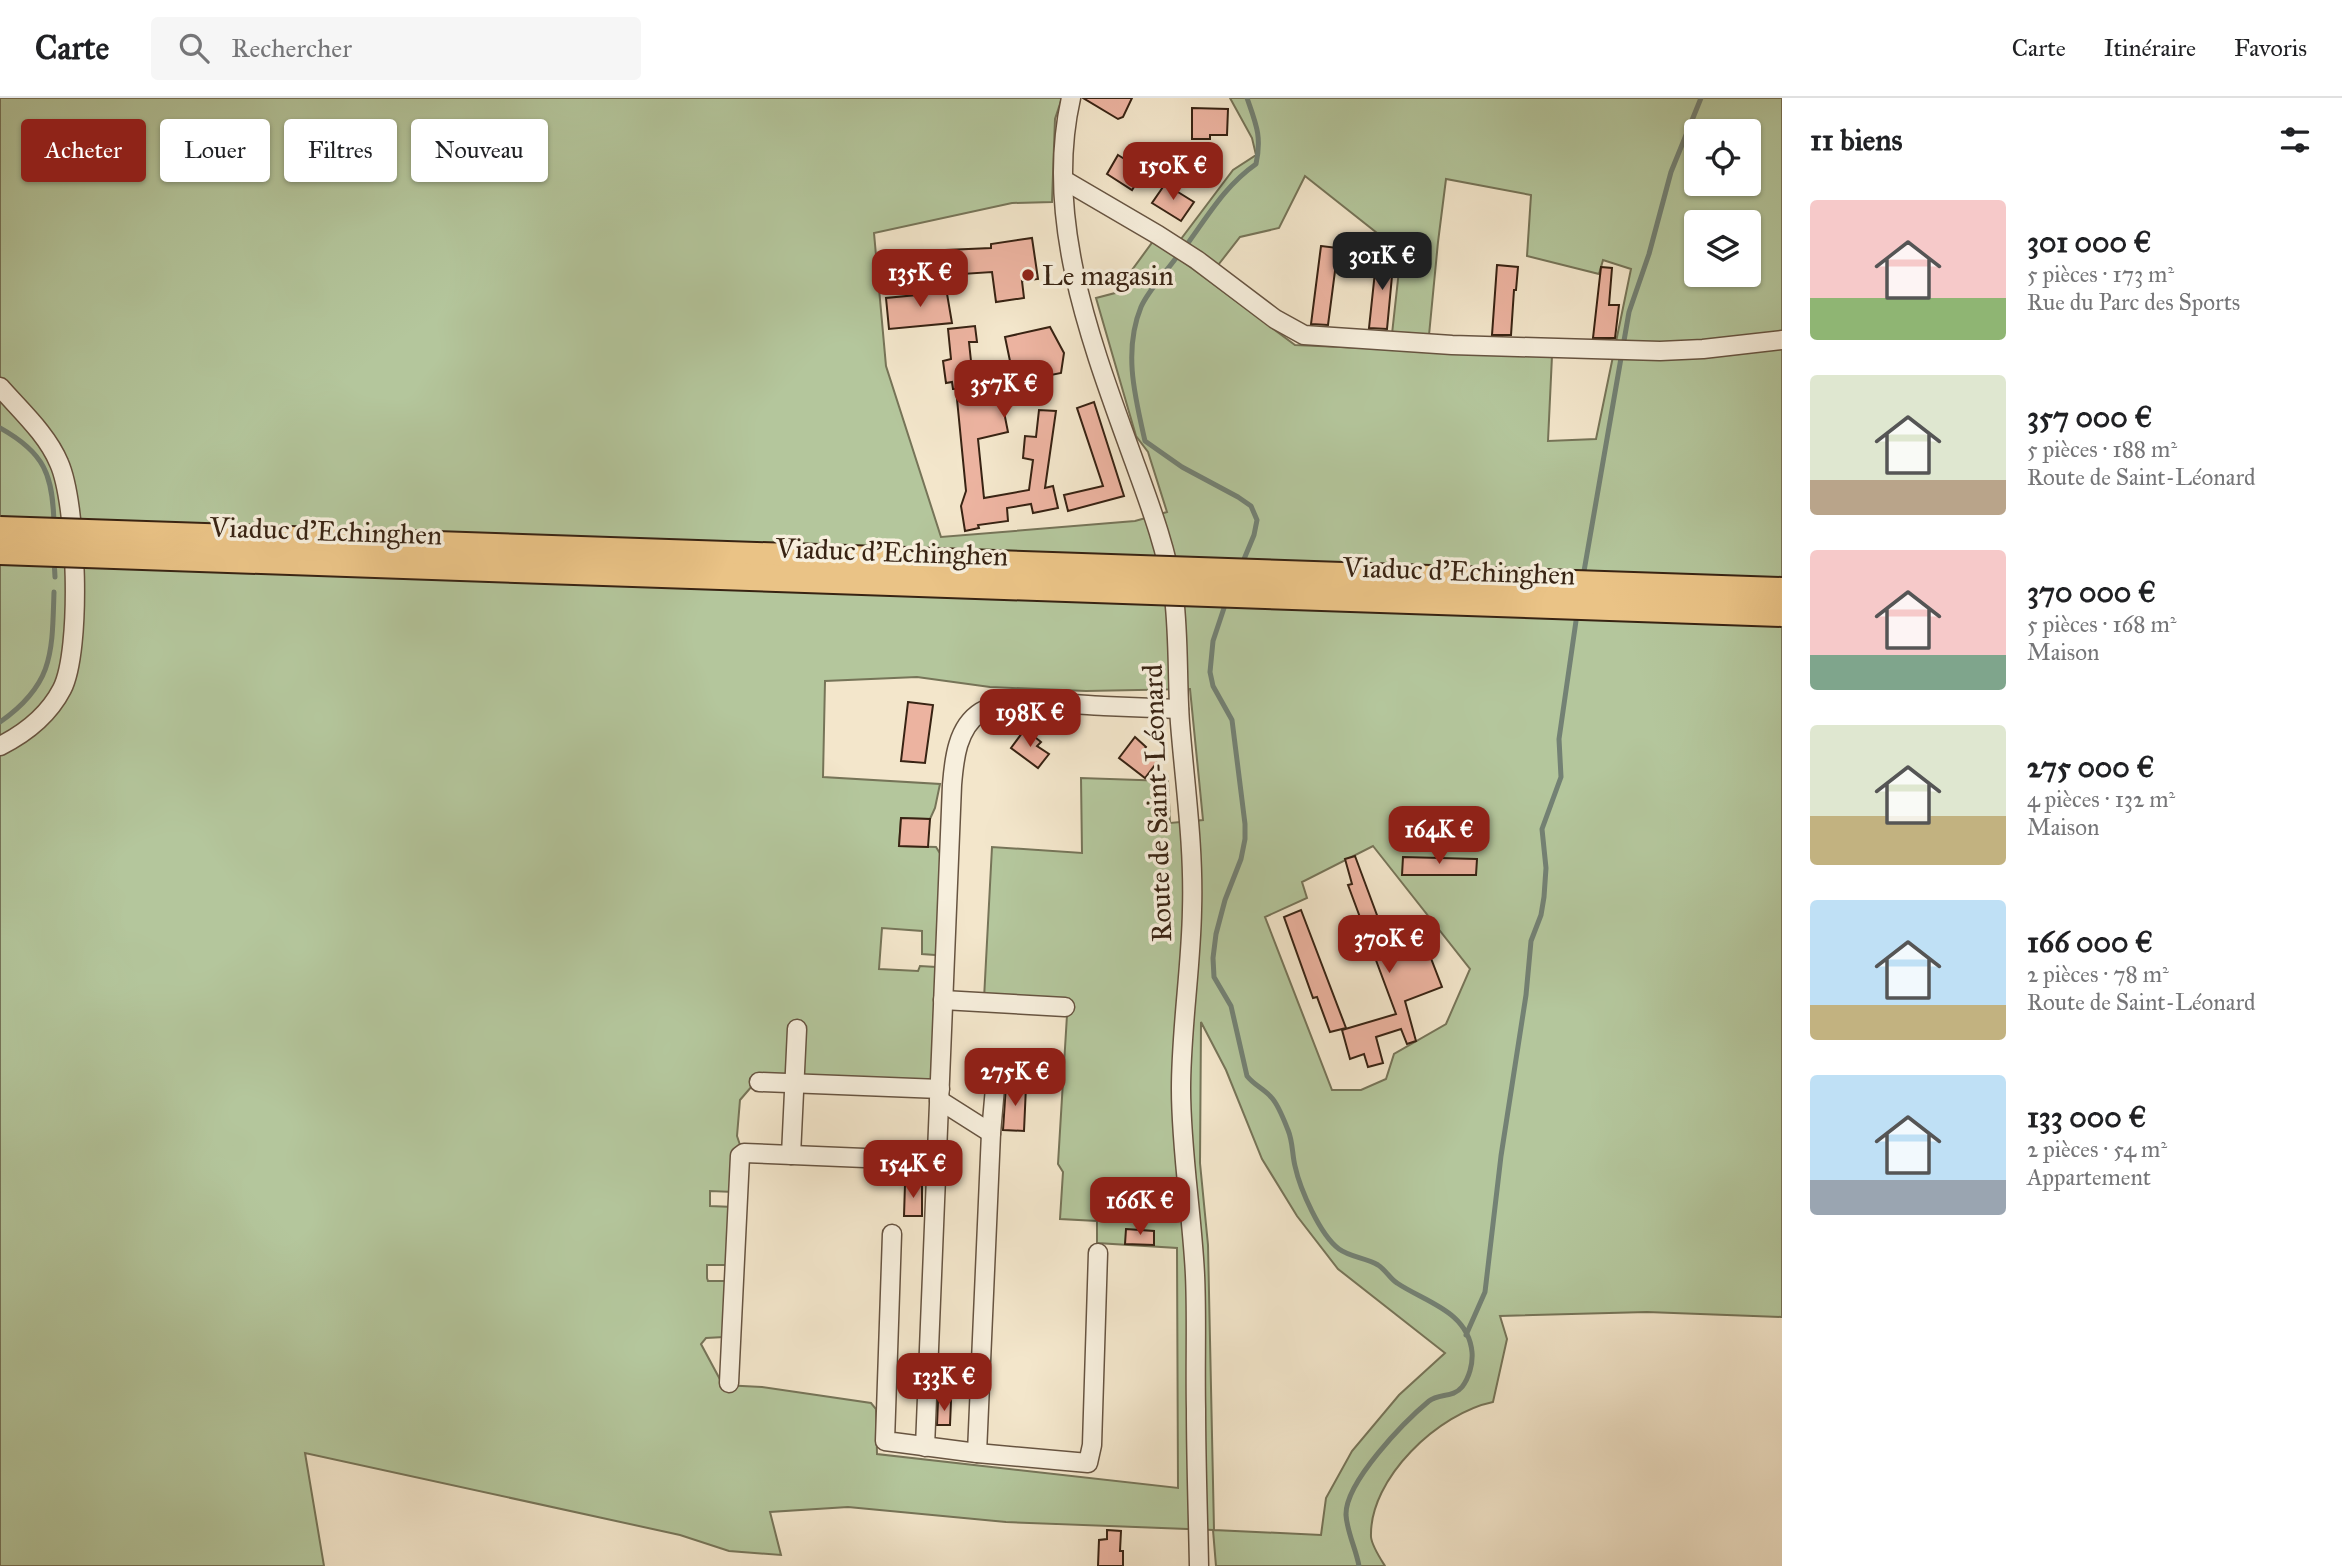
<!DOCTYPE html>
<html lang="fr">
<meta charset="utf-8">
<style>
:root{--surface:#fff;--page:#f6f6f6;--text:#202124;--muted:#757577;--line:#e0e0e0;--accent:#8f2418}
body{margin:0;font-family:"IM FELL Great Primer",serif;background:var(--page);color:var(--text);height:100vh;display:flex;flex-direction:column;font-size:26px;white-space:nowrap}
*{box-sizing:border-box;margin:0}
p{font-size:23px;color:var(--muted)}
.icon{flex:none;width:38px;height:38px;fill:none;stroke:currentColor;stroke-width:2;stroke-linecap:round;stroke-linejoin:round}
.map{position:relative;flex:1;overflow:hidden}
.side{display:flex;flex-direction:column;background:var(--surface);width:560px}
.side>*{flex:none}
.top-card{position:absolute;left:21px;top:21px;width:665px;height:63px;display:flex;gap:14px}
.fabs{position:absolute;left:1684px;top:21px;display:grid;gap:14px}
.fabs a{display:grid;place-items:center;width:77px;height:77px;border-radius:7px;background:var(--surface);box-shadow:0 2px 5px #0004;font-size:35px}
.price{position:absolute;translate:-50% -60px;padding:0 16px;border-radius:14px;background:var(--accent);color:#fff;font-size:23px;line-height:46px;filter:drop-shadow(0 2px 4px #0008)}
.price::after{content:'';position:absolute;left:50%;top:42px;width:21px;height:16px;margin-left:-10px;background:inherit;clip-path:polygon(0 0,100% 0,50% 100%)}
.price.on{background:#222;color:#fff}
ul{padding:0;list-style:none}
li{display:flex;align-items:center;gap:21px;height:175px;padding:0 28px}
li span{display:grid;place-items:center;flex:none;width:196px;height:140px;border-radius:7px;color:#555}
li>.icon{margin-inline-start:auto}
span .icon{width:84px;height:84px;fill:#fffc;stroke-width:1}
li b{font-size:30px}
h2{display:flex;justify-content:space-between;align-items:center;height:84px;padding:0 28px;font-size:30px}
.chip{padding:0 24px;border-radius:7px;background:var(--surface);box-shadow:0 2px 5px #0004;font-size:24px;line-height:63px}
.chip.on{background:var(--accent);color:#fff}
header{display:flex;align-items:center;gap:42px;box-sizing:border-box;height:98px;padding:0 35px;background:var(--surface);border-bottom:2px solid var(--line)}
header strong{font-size:33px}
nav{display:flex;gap:38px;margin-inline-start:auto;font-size:24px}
.search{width:490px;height:63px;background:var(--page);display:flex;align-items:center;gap:18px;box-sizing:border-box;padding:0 24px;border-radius:7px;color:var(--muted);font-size:26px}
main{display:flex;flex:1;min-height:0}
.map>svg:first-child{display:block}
.green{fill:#b4c69c;stroke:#767458;stroke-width:2;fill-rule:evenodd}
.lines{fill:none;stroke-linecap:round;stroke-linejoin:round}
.stream{stroke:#738174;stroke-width:5}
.building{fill:#ecb3a0;stroke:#382313;stroke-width:2}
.minor-casing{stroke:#675441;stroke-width:21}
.minor{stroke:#f7efdd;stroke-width:18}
.highway-bridge-casing{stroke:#382313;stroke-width:30;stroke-linecap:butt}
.highway-bridge{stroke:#eac386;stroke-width:26}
.poi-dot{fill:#8f2418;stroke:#f7efdd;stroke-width:2.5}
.labels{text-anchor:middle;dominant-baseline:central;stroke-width:7;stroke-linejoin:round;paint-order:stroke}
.poi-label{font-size:28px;fill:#382313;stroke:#f7efdd;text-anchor:start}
.street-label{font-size:28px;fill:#382313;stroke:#f7efdd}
</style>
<header>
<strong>Carte</strong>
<div class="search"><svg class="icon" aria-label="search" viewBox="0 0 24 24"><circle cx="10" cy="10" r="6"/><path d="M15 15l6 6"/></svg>Rechercher</div>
<nav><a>Carte</a><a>Itinéraire</a><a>Favoris</a></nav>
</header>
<main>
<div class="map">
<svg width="1782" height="1468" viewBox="0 0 1782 1468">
<rect width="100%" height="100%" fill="#f3e6cb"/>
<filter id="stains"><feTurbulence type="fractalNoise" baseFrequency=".00286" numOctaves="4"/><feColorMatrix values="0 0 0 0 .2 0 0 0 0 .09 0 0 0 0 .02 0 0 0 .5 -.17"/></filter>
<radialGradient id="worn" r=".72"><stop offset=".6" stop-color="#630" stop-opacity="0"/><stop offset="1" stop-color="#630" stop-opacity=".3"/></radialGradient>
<!-- green -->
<path class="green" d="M0,0H1062L1055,21L1052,104L1012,105L874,135L886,268L941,439L1135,423L1167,414L1148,354L1136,338L1096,200L1115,195L1154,142L1295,247L1552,258L1548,343L1596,341L1631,171L1603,162L1599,176L1527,158L1531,97L1446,81L1438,144L1429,237L1392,236L1401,154L1305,78L1279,130L1240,139L1215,171L1178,145L1233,72L1256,57L1252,40L1230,0H1782V1219L1647,1214L1500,1218L1507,1241L1493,1304C1439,1315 1369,1380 1371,1439C1372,1448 1380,1460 1385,1468H1216L1213,1432L1006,1424L848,1409L770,1414L781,1457L729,1453L680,1437L305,1355L324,1468H0ZM1696,33H1748V86H1696ZM1696,124H1748V177H1696ZM917,579L990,589L1086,593L1190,591L1203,722L1170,725L1168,683L1081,680L1082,755L992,749L984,901L1067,917L1058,1066L1063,1074L1060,1121L1097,1123V1145L1177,1150L1178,1390L877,1356L876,1311L871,1305L762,1289L723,1287L701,1246L706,1240L724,1239L727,1183H708L707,1180V1167H731L733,1109L710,1108V1093L734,1094L741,1050L737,1038L740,1002L758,981L927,985L931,981L936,869L920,868L918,873L879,871L882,830L922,833V856L935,857L940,853L941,757L936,749L899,748L901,720L930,721L935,710L940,686L823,679L825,583ZM1373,748L1470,871L1446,926L1394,956L1386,981L1361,992H1332L1265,819L1307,800L1302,784ZM1201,924L1226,972L1262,1061L1297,1118L1338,1171L1445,1255L1399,1297L1352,1353L1326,1400L1321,1437L1214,1432L1208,1147L1200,1065Z"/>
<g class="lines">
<!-- stream -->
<g class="stream">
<path d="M1188,145C1209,116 1226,87 1256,66C1262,38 1256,26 1247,0"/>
<path d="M1176,160C1165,175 1148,193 1141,209C1123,253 1135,299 1145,343L1182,369L1238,399L1251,408L1257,422L1254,437L1242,466"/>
<path d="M0,330C45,355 53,377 54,427"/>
<path d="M54,461L55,479"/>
<path d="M1583,479L1629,214L1649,156L1671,74L1701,0"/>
<path d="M1226,504L1213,543L1210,574L1213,588L1232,622L1245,726V741L1241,761L1225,802L1216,836L1213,860L1214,879L1231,908L1247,978C1254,987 1264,991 1271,999C1278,1006 1284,1022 1288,1032C1293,1044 1292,1056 1295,1068C1300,1091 1320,1137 1339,1151C1350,1159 1366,1160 1378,1167C1386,1172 1390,1181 1397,1185C1425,1204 1468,1213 1472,1254C1473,1266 1469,1280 1462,1289C1453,1300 1439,1295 1429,1303C1405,1323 1345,1384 1346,1417C1347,1434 1356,1451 1359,1468"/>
<path d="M0,624C54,586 52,555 54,494"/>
<path d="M1466,1237L1485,1194L1501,1058L1526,897L1531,843L1541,817L1544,799L1546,770L1542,731L1561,679L1559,641L1577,516"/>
</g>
</g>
<!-- building -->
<g class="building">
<path d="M1083,0H1132L1123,19L1118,21Z"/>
<path d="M1192,10L1228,11L1227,37H1210V41H1192Z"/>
<path d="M1118,57L1144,73L1132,92L1107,76Z"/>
<path d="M1165,86L1194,104L1181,123L1152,105Z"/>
<path d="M1032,140L1038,181L1022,183L1024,200L996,204L992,174L947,177L946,152L991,150V146Z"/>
<path d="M1321,148L1338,150L1328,227L1311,226Z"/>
<path d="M1377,155L1394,157L1387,231L1369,230Z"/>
<path d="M1497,167L1518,169L1516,192H1514L1511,237H1492Z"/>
<path d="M1601,169L1612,170L1609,207H1619L1615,240H1593Z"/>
<path d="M945,184L952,225L889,231L886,200L927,196L926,187Z"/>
<path d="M975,228L977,244H969L975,301L1016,292L1005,239L1050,229L1064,255L1061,275L1041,279L1046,300L1003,309L1008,334L978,341L984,400L1029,392L1033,362L1023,360L1025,338L1036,339L1039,312L1056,313L1045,390L1053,388L1058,410L1033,415L1031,406L1007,410L1008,423L978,427L979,430L965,433L961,408L966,393L956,291H953L952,284L946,285L943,263L951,261L948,231Z"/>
<path d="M1094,304L1124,398L1068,413L1064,397L1103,388L1077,310Z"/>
<path d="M908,604L933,607L925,665L901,663Z"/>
<path d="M1025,631L1041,644L1037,648L1049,656L1038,670L1011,650Z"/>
<path d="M1135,639L1146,649L1144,652L1158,663L1145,680L1119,660Z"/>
<path d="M901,720L930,721L928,749L899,748Z"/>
<path d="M1355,758L1387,844L1420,832L1442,889L1405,903L1416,943L1407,946L1401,931L1376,939L1383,965L1368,969L1364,956L1350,961L1342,932L1396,916L1348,787L1352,786L1345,761Z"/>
<path d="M1403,759L1477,761L1476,777H1402Z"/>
<path d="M1301,812L1346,930L1330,934L1317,899L1313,900L1284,819Z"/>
<path d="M1006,987L1026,988L1024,1033L1003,1032Z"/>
<path d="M905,1086L922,1087V1118H904Z"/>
<path d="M1126,1131L1154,1133V1147L1125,1146Z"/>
<path d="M938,1303H951L950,1327H937Z"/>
<path d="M1107,1432L1121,1433L1120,1453H1123V1468H1098L1099,1442L1107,1441Z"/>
</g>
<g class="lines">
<defs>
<g id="minor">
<path d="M1071,0C1043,123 1093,249 1134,363C1150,407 1167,452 1174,499C1179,541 1177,583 1180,625C1185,688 1194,749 1192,812C1191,871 1181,931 1181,991C1181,1053 1192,1115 1195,1177C1197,1221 1195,1266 1196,1311C1196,1363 1198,1416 1199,1468"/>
<path d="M1064,82L1158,137L1197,162L1275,221L1304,237L1452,247L1660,253L1703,251L1782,242"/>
<path d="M0,289C20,312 47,336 59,365C77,405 82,552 62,591C48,618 26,635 0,648"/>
<path d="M943,902L1065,909"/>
<path d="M759,984L940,991"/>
<path d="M939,1002L991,1035"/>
<path d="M791,1057L797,931"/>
<path d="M892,1136L885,1343L977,1355L1088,1365L1092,1347L1098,1155"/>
<path d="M729,1285L740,1058L744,1055L937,1063"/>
<path d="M925,1349L952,687C954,662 957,629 981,614C1008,597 1072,607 1104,608C1129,609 1154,610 1179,611"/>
<path d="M977,1355L991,1035L995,990"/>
</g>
</defs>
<!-- minor casing -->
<use href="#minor" class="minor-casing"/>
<!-- minor -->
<use href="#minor" class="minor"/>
<defs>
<g id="highway-bridge">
<path d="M0,432L1782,493"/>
<path d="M0,453L1782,515"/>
</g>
</defs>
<!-- highway-bridge casing -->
<use href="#highway-bridge" class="highway-bridge-casing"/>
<!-- highway-bridge -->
<use href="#highway-bridge" class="highway-bridge"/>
</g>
<!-- markers -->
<circle class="poi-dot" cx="1028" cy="177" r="7"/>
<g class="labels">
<!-- poi labels -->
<g class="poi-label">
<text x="1042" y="177">Le magasin</text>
</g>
<!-- street labels -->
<g class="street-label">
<text transform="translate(326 433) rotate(2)">Viaduc d'Echinghen</text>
<text transform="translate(892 454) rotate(2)">Viaduc d'Echinghen</text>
<text transform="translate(1459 473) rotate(2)">Viaduc d'Echinghen</text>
<text transform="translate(1157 705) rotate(-92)">Route de Saint-Léonard</text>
</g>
</g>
<rect width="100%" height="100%" filter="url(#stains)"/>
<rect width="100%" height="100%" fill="url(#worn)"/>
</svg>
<div class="fabs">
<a><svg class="icon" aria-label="locate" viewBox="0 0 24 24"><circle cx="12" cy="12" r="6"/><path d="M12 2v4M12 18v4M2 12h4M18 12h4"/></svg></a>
<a><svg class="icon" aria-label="layers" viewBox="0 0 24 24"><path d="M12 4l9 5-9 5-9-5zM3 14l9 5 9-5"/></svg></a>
</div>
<b class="price" style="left:1173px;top:104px">150K €</b>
<b class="price on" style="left:1382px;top:194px">301K €</b>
<b class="price" style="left:920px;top:211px">135K €</b>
<b class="price" style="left:1004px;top:322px">357K €</b>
<b class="price" style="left:1030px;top:651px">198K €</b>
<b class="price" style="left:1439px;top:768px">164K €</b>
<b class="price" style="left:1389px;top:877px">370K €</b>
<b class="price" style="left:1015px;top:1010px">275K €</b>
<b class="price" style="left:913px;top:1102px">154K €</b>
<b class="price" style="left:1140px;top:1139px">166K €</b>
<b class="price" style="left:944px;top:1315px">133K €</b>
<div class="top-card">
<a class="chip on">Acheter</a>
<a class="chip">Louer</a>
<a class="chip">Filtres</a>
<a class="chip">Nouveau</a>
</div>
</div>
<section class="side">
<h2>11 biens<svg class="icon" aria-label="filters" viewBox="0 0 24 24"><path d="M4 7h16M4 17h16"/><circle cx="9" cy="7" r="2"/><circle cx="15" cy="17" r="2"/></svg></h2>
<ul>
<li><span style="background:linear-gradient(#f6c9c9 70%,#8fb573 0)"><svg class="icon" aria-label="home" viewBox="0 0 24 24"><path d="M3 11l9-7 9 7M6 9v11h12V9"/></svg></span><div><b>301 000 €</b><p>5 pièces · 173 m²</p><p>Rue du Parc des Sports</p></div></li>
<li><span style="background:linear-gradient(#dfe7d0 75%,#b9a48a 0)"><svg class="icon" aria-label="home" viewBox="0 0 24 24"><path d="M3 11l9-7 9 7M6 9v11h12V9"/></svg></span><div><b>357 000 €</b><p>5 pièces · 188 m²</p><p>Route de Saint-Léonard</p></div></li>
<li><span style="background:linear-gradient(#f6c9c9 75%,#7fa58c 0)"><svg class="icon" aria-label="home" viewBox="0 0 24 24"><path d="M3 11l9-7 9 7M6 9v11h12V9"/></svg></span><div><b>370 000 €</b><p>5 pièces · 168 m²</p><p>Maison</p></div></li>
<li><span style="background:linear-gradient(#dfe7d0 65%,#c2b280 0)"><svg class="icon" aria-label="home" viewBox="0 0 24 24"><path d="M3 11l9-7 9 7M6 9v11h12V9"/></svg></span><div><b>275 000 €</b><p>4 pièces · 132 m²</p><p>Maison</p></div></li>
<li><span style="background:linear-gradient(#bfe0f5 75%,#c2b280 0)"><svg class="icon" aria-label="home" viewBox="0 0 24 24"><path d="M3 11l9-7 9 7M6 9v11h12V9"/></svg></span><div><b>166 000 €</b><p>2 pièces · 78 m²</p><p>Route de Saint-Léonard</p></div></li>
<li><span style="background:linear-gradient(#bfe0f5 75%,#9aa5b1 0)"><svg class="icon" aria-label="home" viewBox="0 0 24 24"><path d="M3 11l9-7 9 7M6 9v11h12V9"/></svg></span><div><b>133 000 €</b><p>2 pièces · 54 m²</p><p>Appartement</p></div></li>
</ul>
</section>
</main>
